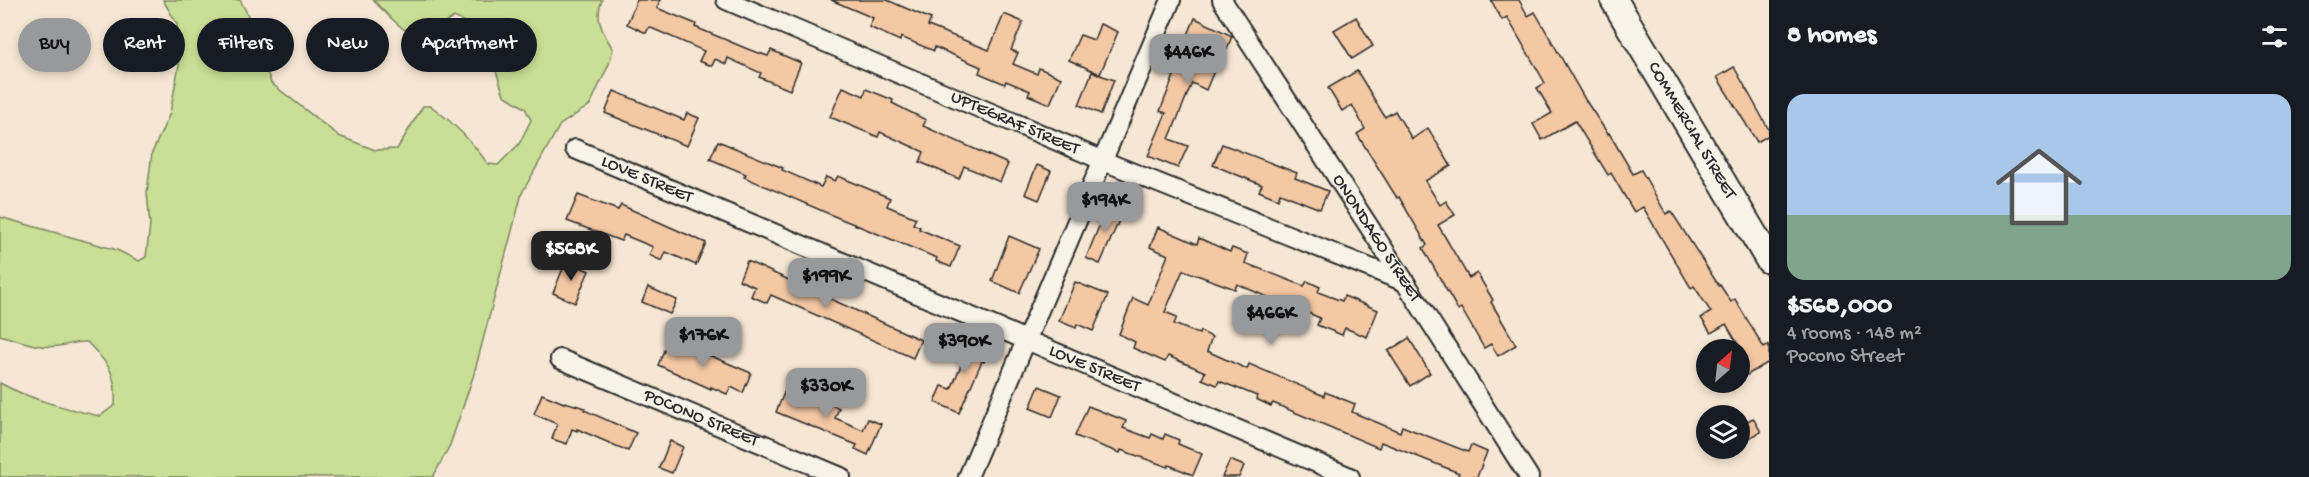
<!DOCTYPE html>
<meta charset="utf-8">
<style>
:root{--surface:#171b24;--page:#20242c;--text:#f1f3f6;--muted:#9ea1a6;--line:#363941;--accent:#98999b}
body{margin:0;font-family:"Gochi Hand",sans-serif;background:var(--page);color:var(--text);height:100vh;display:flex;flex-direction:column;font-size:22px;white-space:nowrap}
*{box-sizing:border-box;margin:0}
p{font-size:20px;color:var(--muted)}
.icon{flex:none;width:33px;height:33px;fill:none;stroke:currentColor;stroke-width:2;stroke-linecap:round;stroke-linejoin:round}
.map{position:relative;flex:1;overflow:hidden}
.details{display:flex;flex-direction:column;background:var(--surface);width:540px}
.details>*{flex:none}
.banner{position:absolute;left:18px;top:18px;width:570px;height:54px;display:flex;gap:12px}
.needle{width:39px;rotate:28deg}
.fabs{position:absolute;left:1696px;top:339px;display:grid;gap:12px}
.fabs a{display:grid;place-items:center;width:54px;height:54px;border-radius:50%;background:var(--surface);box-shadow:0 3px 9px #0003;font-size:30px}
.price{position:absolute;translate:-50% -51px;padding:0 14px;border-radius:12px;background:var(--accent);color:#111;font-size:20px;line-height:39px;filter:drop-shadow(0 2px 3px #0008)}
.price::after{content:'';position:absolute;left:50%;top:36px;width:18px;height:14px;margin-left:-9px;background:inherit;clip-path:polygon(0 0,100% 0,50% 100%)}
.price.on{background:#222;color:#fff}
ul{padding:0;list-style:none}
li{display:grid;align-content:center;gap:12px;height:318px;padding:0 18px}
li+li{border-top:2px solid var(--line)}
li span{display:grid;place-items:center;height:186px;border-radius:18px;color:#555}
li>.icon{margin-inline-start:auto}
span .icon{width:108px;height:108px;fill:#fffc;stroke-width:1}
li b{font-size:26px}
h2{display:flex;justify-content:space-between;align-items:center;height:72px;padding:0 18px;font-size:26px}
.tag{padding:0 21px;border-radius:27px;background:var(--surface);box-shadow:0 3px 9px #0003;font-size:21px;line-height:54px}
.tag.on{background:var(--accent);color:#111}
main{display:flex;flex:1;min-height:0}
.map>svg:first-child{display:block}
.green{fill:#c8df95;stroke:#7a8560;stroke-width:1.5}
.building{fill:#f5c8a4;stroke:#2b2b2b;stroke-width:1.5}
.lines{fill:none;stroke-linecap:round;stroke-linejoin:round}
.street-casing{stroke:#2b2b2b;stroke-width:22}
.secondary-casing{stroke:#2b2b2b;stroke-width:30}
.street{stroke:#f7f3e8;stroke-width:18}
.secondary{stroke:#f7f3e8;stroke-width:26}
.labels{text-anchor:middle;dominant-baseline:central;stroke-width:5;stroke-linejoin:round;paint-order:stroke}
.street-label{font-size:18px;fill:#2b2b2b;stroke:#f7f3e8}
</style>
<main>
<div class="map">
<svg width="1769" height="477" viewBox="0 0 1769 477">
<rect width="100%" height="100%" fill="#f6e6d4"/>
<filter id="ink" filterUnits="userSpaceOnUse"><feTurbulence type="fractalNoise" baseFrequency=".0167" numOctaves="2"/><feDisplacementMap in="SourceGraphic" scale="12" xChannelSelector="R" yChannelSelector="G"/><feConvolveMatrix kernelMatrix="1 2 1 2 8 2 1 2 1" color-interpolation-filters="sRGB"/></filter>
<g filter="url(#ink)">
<!-- green -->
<path class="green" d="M163,0H240L247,13L271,83L339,136L375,150L397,149L423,106H431C454,123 472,141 488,164L498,165L519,144L531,120L525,108L504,95L489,50L473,26L454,17L446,22C451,35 449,39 438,48C413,41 391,19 373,0H602C594,19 603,33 613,49L609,64L590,105L560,125L522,193L474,374L450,445L433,477H0V383C31,400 65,408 100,416L115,405C117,373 109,364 87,342C76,341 69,345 58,346C40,349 17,340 0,335V217L117,250L139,261L146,257L150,225L147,192L152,153L170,113L179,65L177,24Z"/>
<!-- building -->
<g class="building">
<path d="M637,0H660L657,8L696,24L695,27L750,50L768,56L771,50L801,63L790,90L759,77L761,73L728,58L726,64L715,59L712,66L699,61L704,51L649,27L646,33L627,24Z"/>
<path d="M831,0H887L931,19L928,26L989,50L1004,14L1023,22L1011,50L1018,53L1013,64L1037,74L1039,68L1061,78L1050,104L1028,95L1030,91L1006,81L1005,84L979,73L981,67L935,47L934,51L901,37L900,41L869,27L873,18Z"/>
<path d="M1491,0H1519L1528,16L1535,12L1586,101L1608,134L1609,133L1633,174L1641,170L1666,214L1671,211L1719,286L1720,285L1731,302L1735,299L1764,348L1769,345V362L1747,375L1740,364L1746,358L1726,324L1711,333L1701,318L1711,312L1694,286L1691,288L1643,207L1634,212L1611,173L1608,175L1575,121L1542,140L1533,124L1552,113L1537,88L1545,83L1507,17L1502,20Z"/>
<path d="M1356,17L1373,46L1352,59L1334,30Z"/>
<path d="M1195,18L1232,36L1227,49L1224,47L1206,90L1192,83L1169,139L1188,146L1178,168L1148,156L1166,113L1160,111L1174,76L1171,75Z"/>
<path d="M1100,24L1118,32L1100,74L1069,60L1080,35L1094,40Z"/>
<path d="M1734,67L1769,130V135L1757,142L1717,77Z"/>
<path d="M1357,71L1385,117L1395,111L1412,139L1428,128L1451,166L1425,181L1440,205L1446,201L1455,215L1438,225L1469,278L1477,273L1493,300L1491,302L1516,345L1498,356L1491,344L1484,348L1461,308L1458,310L1447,291L1423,248L1427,245L1399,197L1397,198L1357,134L1365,129L1352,105L1342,111L1328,88Z"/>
<path d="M1092,72L1114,80L1101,114L1079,105Z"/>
<path d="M843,87L864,96L866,89L893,100L892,103L926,120L923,126L1008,164L1000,182L964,166L959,179L920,162L924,152L880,132L878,137L830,117Z"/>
<path d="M614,91L684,120L687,113L699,118L687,146L605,113Z"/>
<path d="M718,141L783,168L782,170L821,187L826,177L835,181L838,176L890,198L887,206L916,218L913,224L920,227L919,229L960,246L951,267L936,261L937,258L834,216L744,177L746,174L710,159Z"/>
<path d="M1222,144L1297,173L1295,178L1328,191L1320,209L1280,193L1278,199L1259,191L1262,185L1213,165Z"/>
<path d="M1037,165L1051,171L1039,200L1025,194Z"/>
<path d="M578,195L618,210L621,205L706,243L696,265L666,252L662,261L649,255L653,247L624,235L621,241L567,221Z"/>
<path d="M1109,202L1124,209L1100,264L1086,258Z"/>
<path d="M1158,227L1197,244L1199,238L1230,252L1232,248L1248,254L1245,263L1304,286L1307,281L1320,287L1318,292L1342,301L1344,296L1378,310L1367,337L1345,328L1342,335L1317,325L1320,318L1291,306L1289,311L1271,303L1272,299L1237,284L1235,289L1183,270L1165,312L1177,317L1174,324L1199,334L1200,331L1212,337L1207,351L1247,369L1249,364L1324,396L1325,392L1355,404L1352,412L1400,432L1402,426L1468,452L1471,445L1487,452L1477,477H1457L1459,473L1381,442L1379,448L1273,403L1271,406L1256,399L1257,396L1219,381L1217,385L1202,379L1205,372L1168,356L1165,362L1133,348L1135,342L1119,334L1133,298L1148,305L1168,255L1150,247Z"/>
<path d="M1009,236L1039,249L1019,293L992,281Z"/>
<path d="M566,261L589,271L575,303L553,293Z"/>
<path d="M747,261L921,340L913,358L771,295L767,303L751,296L755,287L739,280Z"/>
<path d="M1075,282L1108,295L1093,331L1077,324L1076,328L1059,321Z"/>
<path d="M648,287L677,300L670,314L642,302Z"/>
<path d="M961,335L990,348L984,362L982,361L959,413L935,402L942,386L951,389L966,354L955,349Z"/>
<path d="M669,338L751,373L743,393L731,387L727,394L711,387V389L658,365Z"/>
<path d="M1409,338L1430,373L1410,386L1388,351Z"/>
<path d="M787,386L839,408L835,418L863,430L868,419L881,424L868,455L855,449L857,445L776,412Z"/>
<path d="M1039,386L1061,395L1052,417L1030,408Z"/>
<path d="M542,394L564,403L565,402L585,408L584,410L636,433L628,451L577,429V431L572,429L567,444L552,439L557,424L534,414Z"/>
<path d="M1088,406L1126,421L1123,428L1150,438L1152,434L1163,439L1165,434L1179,440L1178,444L1202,454L1193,475L1169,465L1168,467L1121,450L1120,453L1075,436Z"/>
<path d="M1753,418L1761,432L1747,439L1740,425Z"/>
<path d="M670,441L683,447L672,473L659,468Z"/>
<path d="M1230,460L1244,466L1239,477H1222Z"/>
</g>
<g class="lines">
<defs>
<g id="street">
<path id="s1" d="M726,0L1111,164L1405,282"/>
<path id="s2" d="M1222,0L1405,282L1529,477"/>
<path id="s3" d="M575,149L1350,477"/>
<path id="s4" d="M560,359L841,477"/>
<path d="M968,477L1171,0"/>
</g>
<g id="secondary">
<path id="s5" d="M1614,0L1769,260"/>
</g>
</defs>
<!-- street casing -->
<use href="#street" class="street-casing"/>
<!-- secondary casing -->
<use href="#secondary" class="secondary-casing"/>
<!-- street -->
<use href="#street" class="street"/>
<!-- secondary -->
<use href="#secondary" class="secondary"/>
</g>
</g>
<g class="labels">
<!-- street labels -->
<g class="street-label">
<text stroke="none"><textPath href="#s1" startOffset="314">UPTEGRAF STREET</textPath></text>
<text stroke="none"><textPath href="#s5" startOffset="152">COMMERCIAL STREET</textPath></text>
<text stroke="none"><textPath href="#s3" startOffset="78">LOVE STREET</textPath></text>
<text stroke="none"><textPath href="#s2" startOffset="284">ONONDAGO STREET</textPath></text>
<text stroke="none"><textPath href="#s3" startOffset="564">LOVE STREET</textPath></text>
<text stroke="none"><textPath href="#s4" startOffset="153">POCONO STREET</textPath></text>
</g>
</g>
</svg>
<div class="fabs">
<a><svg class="needle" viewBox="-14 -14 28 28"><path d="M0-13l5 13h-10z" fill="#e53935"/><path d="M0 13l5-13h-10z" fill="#9ea1a6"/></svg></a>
<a><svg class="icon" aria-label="layers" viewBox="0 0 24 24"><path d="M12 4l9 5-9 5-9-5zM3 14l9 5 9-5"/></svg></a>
</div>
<b class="price" style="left:1188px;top:85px">$446K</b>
<b class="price" style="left:1105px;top:233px">$194K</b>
<b class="price on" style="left:571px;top:282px">$568K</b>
<b class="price" style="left:826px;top:309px">$199K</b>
<b class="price" style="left:1271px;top:346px">$466K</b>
<b class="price" style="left:703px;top:368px">$176K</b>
<b class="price" style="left:964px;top:374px">$390K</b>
<b class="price" style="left:826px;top:419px">$330K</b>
<div class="banner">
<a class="tag on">Buy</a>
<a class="tag">Rent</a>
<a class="tag">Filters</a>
<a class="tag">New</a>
<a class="tag">Apartment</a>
</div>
</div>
<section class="details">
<h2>8 homes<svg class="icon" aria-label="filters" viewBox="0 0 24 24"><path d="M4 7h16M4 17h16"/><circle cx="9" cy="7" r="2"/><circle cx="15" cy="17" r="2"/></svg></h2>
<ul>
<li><span style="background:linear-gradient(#a9c7e8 65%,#7fa58c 0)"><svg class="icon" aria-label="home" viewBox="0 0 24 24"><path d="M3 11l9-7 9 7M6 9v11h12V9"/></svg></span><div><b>$568,000</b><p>4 rooms · 148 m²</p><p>Pocono Street</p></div></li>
</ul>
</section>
</main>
